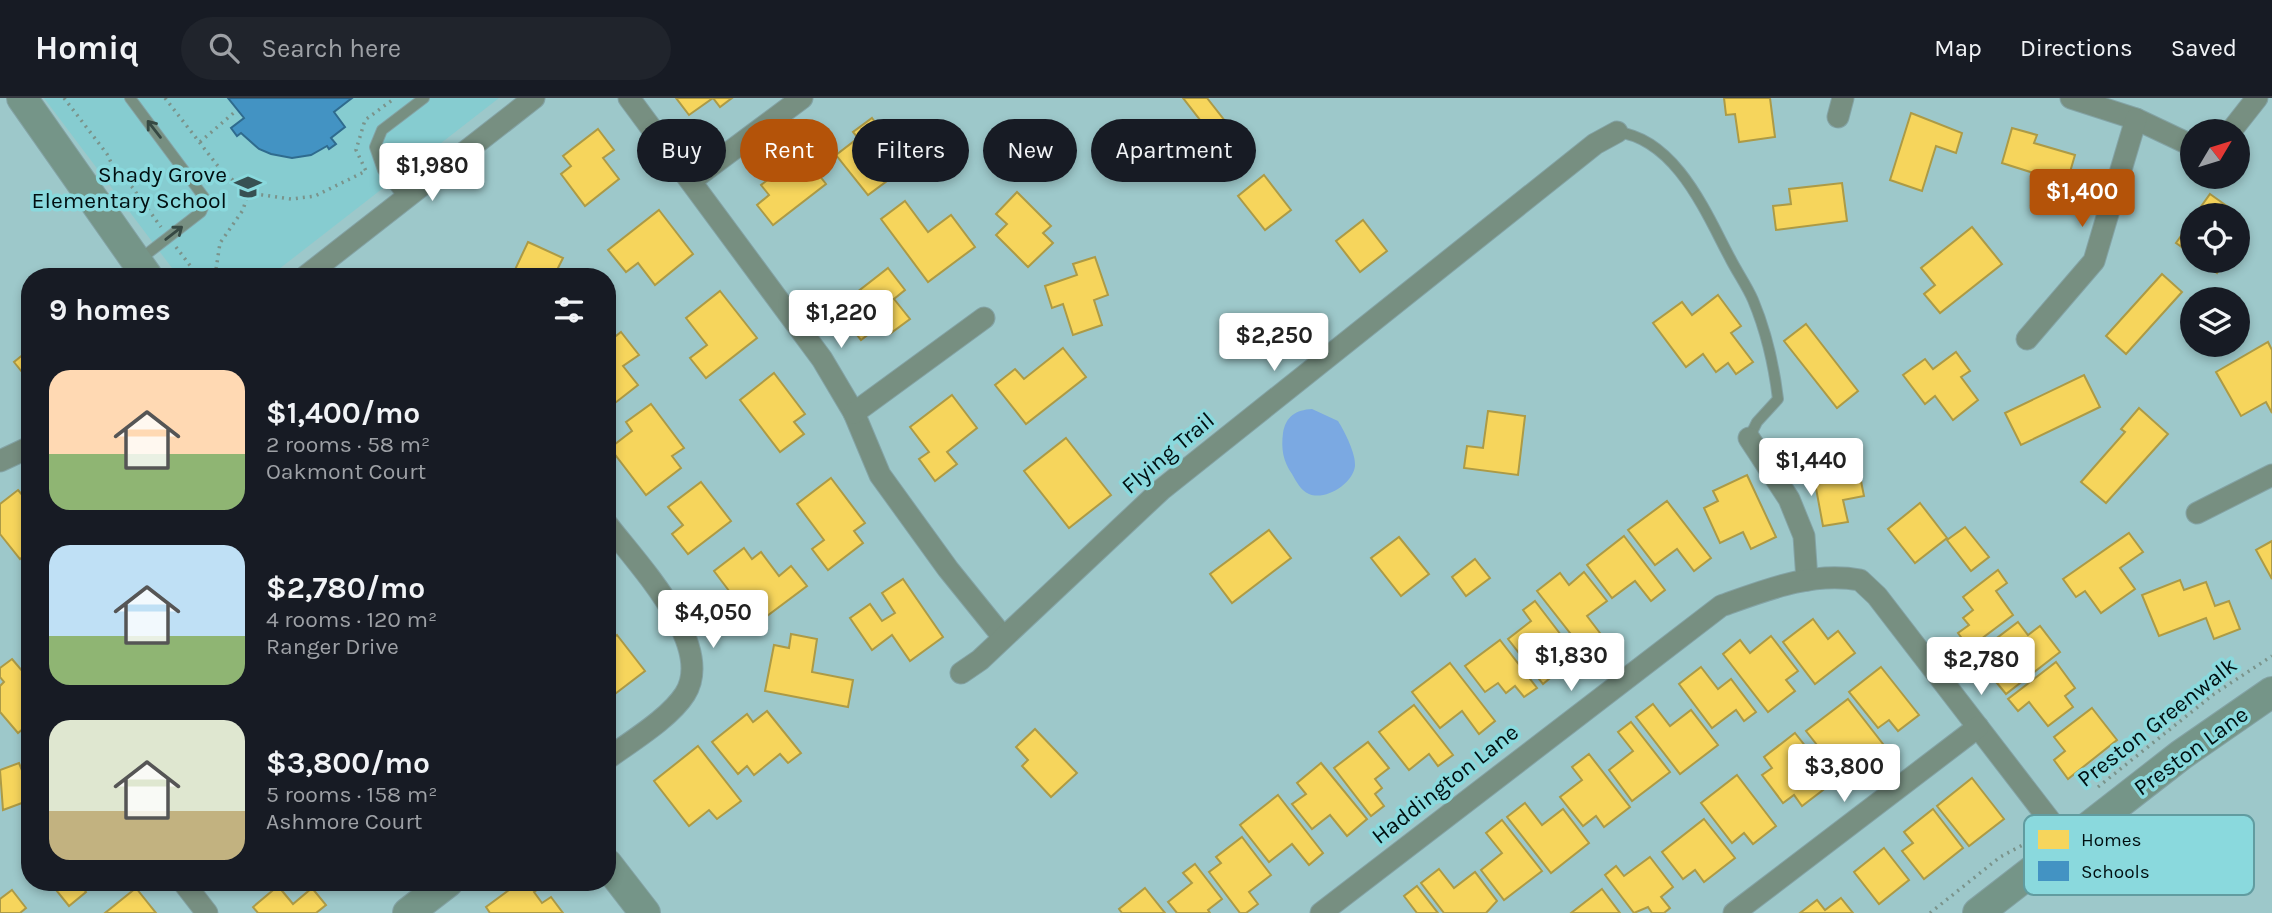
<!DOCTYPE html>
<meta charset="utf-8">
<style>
:root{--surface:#171b24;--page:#20242c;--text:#f1f3f6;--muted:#9ea1a6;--line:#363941;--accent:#b45309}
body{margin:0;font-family:Karla,sans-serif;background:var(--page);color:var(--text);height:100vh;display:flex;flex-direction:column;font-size:26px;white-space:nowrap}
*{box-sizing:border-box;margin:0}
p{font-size:23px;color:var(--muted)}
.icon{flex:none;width:38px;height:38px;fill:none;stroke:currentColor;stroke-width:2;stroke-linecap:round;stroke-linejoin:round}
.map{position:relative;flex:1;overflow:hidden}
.sheet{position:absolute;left:21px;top:170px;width:595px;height:623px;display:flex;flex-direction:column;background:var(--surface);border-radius:28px;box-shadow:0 4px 10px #0003}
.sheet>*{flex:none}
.top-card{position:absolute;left:637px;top:21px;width:665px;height:63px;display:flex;gap:14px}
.needle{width:46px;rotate:52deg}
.buttons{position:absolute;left:2180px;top:21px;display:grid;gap:14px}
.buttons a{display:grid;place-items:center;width:70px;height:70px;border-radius:50%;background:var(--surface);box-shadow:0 4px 10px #0003;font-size:35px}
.price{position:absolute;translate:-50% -60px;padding:0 16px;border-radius:7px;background:#fff;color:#222;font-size:23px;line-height:46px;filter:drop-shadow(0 2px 4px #0008)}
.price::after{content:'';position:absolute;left:50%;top:42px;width:21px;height:16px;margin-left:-10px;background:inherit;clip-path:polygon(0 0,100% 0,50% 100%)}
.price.current{background:var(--accent);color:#fff}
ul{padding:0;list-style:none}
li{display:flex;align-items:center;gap:21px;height:175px;padding:0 28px}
li span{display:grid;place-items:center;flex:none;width:196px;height:140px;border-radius:21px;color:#555}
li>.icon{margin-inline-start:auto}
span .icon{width:84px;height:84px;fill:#fffc;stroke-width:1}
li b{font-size:30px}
h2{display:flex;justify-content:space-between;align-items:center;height:84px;padding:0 28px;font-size:30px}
.chip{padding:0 24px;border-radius:32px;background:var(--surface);box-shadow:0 4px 10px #0003;font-size:24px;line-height:63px}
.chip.current{background:var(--accent);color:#fff}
header{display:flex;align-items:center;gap:42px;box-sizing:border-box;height:98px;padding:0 35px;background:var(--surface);border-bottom:2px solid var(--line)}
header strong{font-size:33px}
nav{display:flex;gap:38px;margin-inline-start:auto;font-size:24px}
.search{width:490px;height:63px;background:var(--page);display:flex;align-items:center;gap:18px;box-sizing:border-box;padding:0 24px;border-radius:38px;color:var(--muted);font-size:26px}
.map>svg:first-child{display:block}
.built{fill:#86ccd0}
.water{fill:#7ba9e2}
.homes{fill:#f6d55c;stroke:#ac9a46;stroke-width:2}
.schools{fill:#4393c3;stroke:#2f6b8e;stroke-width:2}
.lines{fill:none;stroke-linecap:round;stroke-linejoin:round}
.lane-casing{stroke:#84a3a5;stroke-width:12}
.street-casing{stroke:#84a3a5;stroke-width:23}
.secondary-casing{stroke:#84a3a5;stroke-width:32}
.path{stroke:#7a938b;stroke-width:3.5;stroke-dasharray:2 5;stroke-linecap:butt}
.lane{stroke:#778f81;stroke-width:10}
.street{stroke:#778f81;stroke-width:21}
.secondary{stroke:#759588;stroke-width:30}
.oneway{stroke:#364943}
.labels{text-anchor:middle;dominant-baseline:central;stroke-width:7;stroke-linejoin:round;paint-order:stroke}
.poi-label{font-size:23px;fill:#000f11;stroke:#8ad9dd;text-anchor:end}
.street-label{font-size:23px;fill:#000f11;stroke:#8ad9dd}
.key{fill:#8ad9dd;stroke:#619ca0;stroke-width:2}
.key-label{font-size:19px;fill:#000f11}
</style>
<header>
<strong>Homiq</strong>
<div class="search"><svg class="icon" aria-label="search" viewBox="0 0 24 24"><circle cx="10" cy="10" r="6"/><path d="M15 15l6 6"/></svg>Search here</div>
<nav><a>Map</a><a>Directions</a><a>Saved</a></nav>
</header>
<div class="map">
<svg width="2272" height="815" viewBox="0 0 2272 815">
<rect width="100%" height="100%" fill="#9dc8ca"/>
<!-- built -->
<path class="built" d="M44,0H499L270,178H178Z"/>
<!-- water -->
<path class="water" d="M1312,311L1338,323C1345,334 1356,356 1355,368C1353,386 1325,403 1309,396C1301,393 1296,383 1292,376C1283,363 1281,351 1283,335C1286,318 1296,312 1312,311Z"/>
<!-- homes -->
<g class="homes">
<path d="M676,0H713L689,17Z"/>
<path d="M713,0H732L720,9Z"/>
<path d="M1183,0H1207L1247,51L1232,63Z"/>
<path d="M1724,0H1770L1775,39L1739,44L1735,16L1726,17Z"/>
<path d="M1911,15L1962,35L1956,55L1936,48L1922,93L1890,82Z"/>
<path d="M872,20L890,44L900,37L918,60L868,97L836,57L858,40L853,34Z"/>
<path d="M2012,30L2037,37L2034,45L2075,57L2058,115L2031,107L2040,77L2002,65Z"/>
<path d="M598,31L614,52L603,60L619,81L585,108L561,76L571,68L563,58Z"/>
<path d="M802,55L826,86L773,127L757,107L769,97L761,87Z"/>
<path d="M1264,77L1291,112L1265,132L1238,98Z"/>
<path d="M1842,85L1847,123L1776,132L1773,108L1791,106L1789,91Z"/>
<path d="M1017,94L1051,128L1043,135L1053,145L1028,169L996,137L1007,126L996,116Z"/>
<path d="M2210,96L2231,111L2227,117H2195Z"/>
<path d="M905,103L928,134L951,117L975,149L928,184L881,121Z"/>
<path d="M659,112L693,156L655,187L638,165L626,174L608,152Z"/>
<path d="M2193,121V157L2176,145Z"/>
<path d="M1363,122L1387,153L1360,174L1336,143Z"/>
<path d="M1972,129L2002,166L1940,215L1924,196L1935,187L1921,170Z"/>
<path d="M528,144L563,160L557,172L572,178H512Z"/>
<path d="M1095,159L1108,197L1094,202L1102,227L1073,237L1063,206L1052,210L1045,188L1077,177L1073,166Z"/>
<path d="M2200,163H2225L2217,175Z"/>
<path d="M888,170L905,192L894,201L910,221L891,235L883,225L861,242L843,219L854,211L847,202Z"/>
<path d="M2162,176L2182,194L2126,256L2106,238Z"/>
<path d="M720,193L757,240L706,280L690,260L707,247L686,220Z"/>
<path d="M1718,197L1741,228L1731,235L1753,264L1736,276L1728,265L1716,274L1703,256L1686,269L1653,225L1682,204L1692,217Z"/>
<path d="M1806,226L1858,293L1837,310L1784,243Z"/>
<path d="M621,234L639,257L623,268L638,287L615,305L607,296V235L612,241Z"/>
<path d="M2268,244L2272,252V315L2266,304L2241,318L2216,274Z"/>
<path d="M1063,250L1086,279L1026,326L995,287L1015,271L1024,281Z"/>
<path d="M30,251V284L14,264Z"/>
<path d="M1956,254L1970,273L1961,279L1978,302L1953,322L1935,298L1925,306L1903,277L1925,261L1933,271Z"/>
<path d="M774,275L805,316L794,324L804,336L780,354L740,302Z"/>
<path d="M2084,277L2100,309L2021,347L2005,315Z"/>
<path d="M952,297L977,330L947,354L957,366L935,383L919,361L929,354L910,329Z"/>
<path d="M651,306L684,350L672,358L681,370L646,397L610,350L632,333L626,324Z"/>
<path d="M2139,310L2168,336L2106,405L2081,384L2125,334L2121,331Z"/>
<path d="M1488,313L1525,318L1518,377L1464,370L1467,348L1483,350Z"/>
<path d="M1066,340L1111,397L1069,430L1024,373Z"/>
<path d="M1855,353L1864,398L1843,402L1848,424L1823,428L1813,374L1829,371L1827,358Z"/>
<path d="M1747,377L1776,439L1751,451L1743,434L1720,445L1704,410L1718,403L1713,393Z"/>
<path d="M831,380L865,425L854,433L863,445L828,472L812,451L824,442L797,406Z"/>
<path d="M701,384L731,423L688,456L672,436L683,427L668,409Z"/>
<path d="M18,392L30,406V435L23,440L30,453L20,461L0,436V406Z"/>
<path d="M1667,403L1711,460L1694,473L1677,451L1655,467L1628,432Z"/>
<path d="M1920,405L1947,440L1915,465L1888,431Z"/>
<path d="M1965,429L1989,459L1971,473L1947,442Z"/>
<path d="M1269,432L1291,460L1232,505L1210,476Z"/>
<path d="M2129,435L2143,454L2120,470L2135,491L2101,515L2085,493L2076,499L2063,481Z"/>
<path d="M1624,438L1665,492L1651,503L1635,483L1612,500L1587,467Z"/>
<path d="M1399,439L1429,476L1401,498L1371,460Z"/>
<path d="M2272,443V481L2256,452Z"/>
<path d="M744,450L752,461L761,454L779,478L791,468L807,488L755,527L714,473Z"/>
<path d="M1475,461L1490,480L1466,498L1452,479Z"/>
<path d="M1998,472L2007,485L1996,493L2013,517L1969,550L1958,535L1969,527L1963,520L1973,512L1963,499Z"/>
<path d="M1584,474L1607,503L1587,518L1603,539L1585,554L1537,493L1560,475L1569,487Z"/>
<path d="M903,481L943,539L910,563L892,537L872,552L850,520L870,506L882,523L895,515L882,495Z"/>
<path d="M2180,482L2184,492L2206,484L2215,508L2229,503L2240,531L2214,541L2206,520L2159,538L2142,497Z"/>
<path d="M1535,503L1561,537L1548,547L1556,557L1547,564L1556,575L1543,586L1508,541L1531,523L1523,512Z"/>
<path d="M1813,521L1828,541L1838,533L1855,555L1815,586L1783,544Z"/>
<path d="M2018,524L2028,537L2040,528L2060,554L2006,596L1992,579L2002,570L1985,549Z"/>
<path d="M791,536L817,541L812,574L853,582L848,609L765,593L774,547L789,550Z"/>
<path d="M617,537L645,573L607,602V545Z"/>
<path d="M1771,538L1798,573L1786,582L1795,593L1768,614L1723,556L1740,542L1750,555Z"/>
<path d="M1500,542L1537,590L1524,599L1515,588L1506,595L1498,585L1485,594L1465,568Z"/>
<path d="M12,561L30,582V625L18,635L0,614V588L4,584L0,579V570Z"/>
<path d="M2056,564L2075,590L2065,598L2073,609L2048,628L2029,604L2018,613L2008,601Z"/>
<path d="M1450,565L1495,623L1479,636L1462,613L1440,630L1412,594Z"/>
<path d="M1701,569L1718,591L1731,581L1756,614L1744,623L1736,612L1712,630L1679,586Z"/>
<path d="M1881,569L1919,617L1898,633L1889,622L1878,630L1849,594Z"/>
<path d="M1848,601L1883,646L1863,660L1854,649L1832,666L1806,633Z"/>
<path d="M1653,606L1670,628L1691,612L1718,647L1680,676L1636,619Z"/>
<path d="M1414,607L1453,657L1438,668L1429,656L1409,672L1379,634Z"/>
<path d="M2092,610L2117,642L2068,681L2054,662L2065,653L2054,639Z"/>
<path d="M767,613L801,655L788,665L780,656L754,677L747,668L738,676L712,644L747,616L753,624Z"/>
<path d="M1631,624L1670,674L1632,703L1609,672L1633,653L1618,634Z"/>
<path d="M1035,631L1077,675L1051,699L1022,668L1028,662L1016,649Z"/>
<path d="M1795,635L1826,674L1815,682L1823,692L1802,708L1794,697L1783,705L1762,677L1772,670L1764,659Z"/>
<path d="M1368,644L1389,670L1375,681L1382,690L1375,696L1384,708L1371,718L1334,670Z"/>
<path d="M698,648L741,703L717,721L709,712L689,728L654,683Z"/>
<path d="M1589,656L1630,709L1604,729L1596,718L1583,728L1560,699L1582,682L1572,669Z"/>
<path d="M19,665L30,692V702L3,712L0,672Z"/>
<path d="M1321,665L1367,721L1347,738L1330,717L1312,731L1292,706L1306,696L1297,685Z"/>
<path d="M1737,677L1776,728L1753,746L1744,735L1732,745L1701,705Z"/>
<path d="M1972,680L2004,721L1969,748L1937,708Z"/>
<path d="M1278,697L1323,755L1309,767L1292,746L1269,764L1240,727Z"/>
<path d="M1525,705L1542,727L1563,711L1589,745L1551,775L1507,719Z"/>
<path d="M1933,711L1963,750L1924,781L1902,753L1913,745L1904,734Z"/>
<path d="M1704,721L1735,760L1704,784L1695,772L1683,781L1662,754Z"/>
<path d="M1502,722L1542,773L1504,802L1481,772L1502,755L1486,735Z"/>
<path d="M1242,739L1271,777L1249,794L1258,806L1246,815H1240L1209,774L1221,765L1216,759Z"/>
<path d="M1884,750L1909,782L1879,806L1854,774Z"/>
<path d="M1650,759L1673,789L1661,799L1670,810L1664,815H1652L1648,809L1634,815L1605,777L1616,768L1624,778Z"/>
<path d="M1195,766L1222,801L1208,812L1210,815H1177L1168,804L1192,785L1183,775Z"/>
<path d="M1439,771L1454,790L1475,774L1497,803L1486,815H1444L1421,785Z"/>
<path d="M66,784H78L86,794L69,808L56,792Z"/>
<path d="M520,784H537L541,789L534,794L542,805L551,799L563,815H490L486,809Z"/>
<path d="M278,788L293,806L312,790L326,807L316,815H258L253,809Z"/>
<path d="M1417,788L1438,815H1417L1404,798Z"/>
<path d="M136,790L156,815H105Z"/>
<path d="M1145,790L1165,815H1122L1119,811Z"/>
<path d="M1602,791L1620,815H1571Z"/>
<path d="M12,792L26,810L20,815H0V801Z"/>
<path d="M1841,800L1853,815H1800L1817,802L1825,812Z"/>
</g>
<!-- schools -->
<path class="schools" d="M228,0H352L334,14L345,29L331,40L336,46L329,51L327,48L311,57L292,60L271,56L259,51L241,35L237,38L231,30L244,20Z"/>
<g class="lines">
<defs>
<g id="lane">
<path d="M130,0L206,102L201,114L139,162"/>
<path d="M1617,34C1676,41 1706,115 1730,160C1737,174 1747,188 1753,202C1766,233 1774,268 1778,301L1757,324L1749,340"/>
<path d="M404,100L383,72L375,49L382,32L424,0"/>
</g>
<g id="street">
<path d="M629,0L822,261L854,315L880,377L948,471L1003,539"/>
<path d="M2071,0L2136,21L2193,48"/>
<path d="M1838,19L1843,0"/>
<path d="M2231,33L2257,0"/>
<path d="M692,82L802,0"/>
<path d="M306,178L534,0"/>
<path d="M2027,241L2094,163L2136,21"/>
<path d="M854,315L984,220"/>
<path d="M1749,340L1789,401L1804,438L1807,482"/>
<path d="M0,363L30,349"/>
<path d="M2197,415L2272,377"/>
<path d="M607,426C636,464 716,547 685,596C670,620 630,644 607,661"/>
<path d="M961,575L980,562L1161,392L1595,46L1617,34"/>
<path d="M183,784L207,815"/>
<path d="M1321,815L1721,508C1766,492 1812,473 1860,482L1877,498L2068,746"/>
<path d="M1734,815L1978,629"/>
</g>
<g id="secondary">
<path d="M22,0L147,178"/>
<path d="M607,766L645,815"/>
<path d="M408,815L448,784"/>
<path d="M1978,815L2181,657L2272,594"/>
</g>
</defs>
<!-- lane casing -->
<use href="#lane" class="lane-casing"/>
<!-- street casing -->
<use href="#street" class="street-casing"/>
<!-- secondary casing -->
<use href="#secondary" class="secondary-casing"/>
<!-- path -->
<g class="path">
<path d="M64,0L107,56L116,75L132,89L161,129"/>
<path d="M165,0L221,72L248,95L291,101L315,98L366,73L356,52L365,22L395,0"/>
<path d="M200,44L237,12"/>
<path d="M176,149L198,178"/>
<path d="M215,178L220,145L243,112L248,95"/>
<path d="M2098,689L2214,596L2272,558"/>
<path d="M1930,815L2000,759L2036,740"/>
</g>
<!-- lane -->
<use href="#lane" class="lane"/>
<!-- street -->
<use href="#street" class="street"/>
<!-- secondary -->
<use href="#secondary" class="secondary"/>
</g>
<!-- one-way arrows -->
<defs><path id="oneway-shaft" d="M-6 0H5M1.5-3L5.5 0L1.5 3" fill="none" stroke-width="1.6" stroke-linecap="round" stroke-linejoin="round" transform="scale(1.75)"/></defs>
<g class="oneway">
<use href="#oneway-shaft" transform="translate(154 31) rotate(-128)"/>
<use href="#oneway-shaft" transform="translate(174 135) rotate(-38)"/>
</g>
<!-- icons -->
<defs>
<symbol id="school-bare" viewBox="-9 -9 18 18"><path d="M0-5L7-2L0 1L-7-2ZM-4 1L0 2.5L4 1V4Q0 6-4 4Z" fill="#375052" stroke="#8ad9dd" stroke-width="2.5" paint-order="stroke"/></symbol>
</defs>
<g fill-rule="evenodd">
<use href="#school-bare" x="229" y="70" width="38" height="38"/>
</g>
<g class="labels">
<!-- poi labels -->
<g class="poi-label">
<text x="227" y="76">Shady Grove<tspan x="227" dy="26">Elementary School</tspan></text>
</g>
<!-- street labels -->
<g class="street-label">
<text transform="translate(1168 355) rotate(-40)">Flying Trail</text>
<text transform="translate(2157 624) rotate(-38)">Preston Greenwalk</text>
<text transform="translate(2191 653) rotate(-36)">Preston Lane</text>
<text transform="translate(1445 686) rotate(-38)">Haddington Lane</text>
</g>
</g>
<!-- legend -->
<rect x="2024" y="717" width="230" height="80" rx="10" class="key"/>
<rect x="2038" y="732" width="31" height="19" fill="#f6d55c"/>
<rect x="2038" y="763" width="31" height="20" fill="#4393c3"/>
<g class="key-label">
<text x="2081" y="748">Homes</text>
<text x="2081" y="780">Schools</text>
</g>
</svg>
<div class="buttons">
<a><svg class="needle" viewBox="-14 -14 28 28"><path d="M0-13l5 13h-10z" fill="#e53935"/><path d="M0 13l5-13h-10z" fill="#9ea1a6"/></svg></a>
<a><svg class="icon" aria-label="locate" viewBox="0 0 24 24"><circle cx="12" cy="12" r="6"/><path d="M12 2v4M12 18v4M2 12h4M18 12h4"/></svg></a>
<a><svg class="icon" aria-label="layers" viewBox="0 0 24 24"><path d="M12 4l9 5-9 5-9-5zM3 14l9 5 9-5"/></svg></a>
</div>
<b class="price" style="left:432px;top:105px">$1,980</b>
<b class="price current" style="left:2082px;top:131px">$1,400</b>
<b class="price" style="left:841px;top:252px">$1,220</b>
<b class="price" style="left:1274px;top:275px">$2,250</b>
<b class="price" style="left:1811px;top:400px">$1,440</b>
<b class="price" style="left:713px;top:552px">$4,050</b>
<b class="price" style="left:1571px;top:595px">$1,830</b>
<b class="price" style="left:1981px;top:599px">$2,780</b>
<b class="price" style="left:1844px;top:706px">$3,800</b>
<div class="top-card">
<a class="chip">Buy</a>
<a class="chip current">Rent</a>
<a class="chip">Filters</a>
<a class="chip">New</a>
<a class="chip">Apartment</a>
</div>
<section class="sheet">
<h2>9 homes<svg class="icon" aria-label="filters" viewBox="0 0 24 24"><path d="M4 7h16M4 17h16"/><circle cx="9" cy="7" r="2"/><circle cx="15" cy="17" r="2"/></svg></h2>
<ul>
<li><span style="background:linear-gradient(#ffd9b3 60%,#8fb573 0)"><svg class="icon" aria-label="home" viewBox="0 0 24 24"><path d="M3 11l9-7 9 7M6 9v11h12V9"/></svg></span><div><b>$1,400/mo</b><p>2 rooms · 58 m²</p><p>Oakmont Court</p></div></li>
<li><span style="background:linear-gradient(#bfe0f5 65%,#8fb573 0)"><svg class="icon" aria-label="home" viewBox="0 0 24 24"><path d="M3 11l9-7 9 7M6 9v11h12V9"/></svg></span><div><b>$2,780/mo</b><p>4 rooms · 120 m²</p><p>Ranger Drive</p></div></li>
<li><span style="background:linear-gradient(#dfe7d0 65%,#c2b280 0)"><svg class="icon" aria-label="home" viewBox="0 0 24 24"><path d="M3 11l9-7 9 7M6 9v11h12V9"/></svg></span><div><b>$3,800/mo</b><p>5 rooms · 158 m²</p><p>Ashmore Court</p></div></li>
</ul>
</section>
</div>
